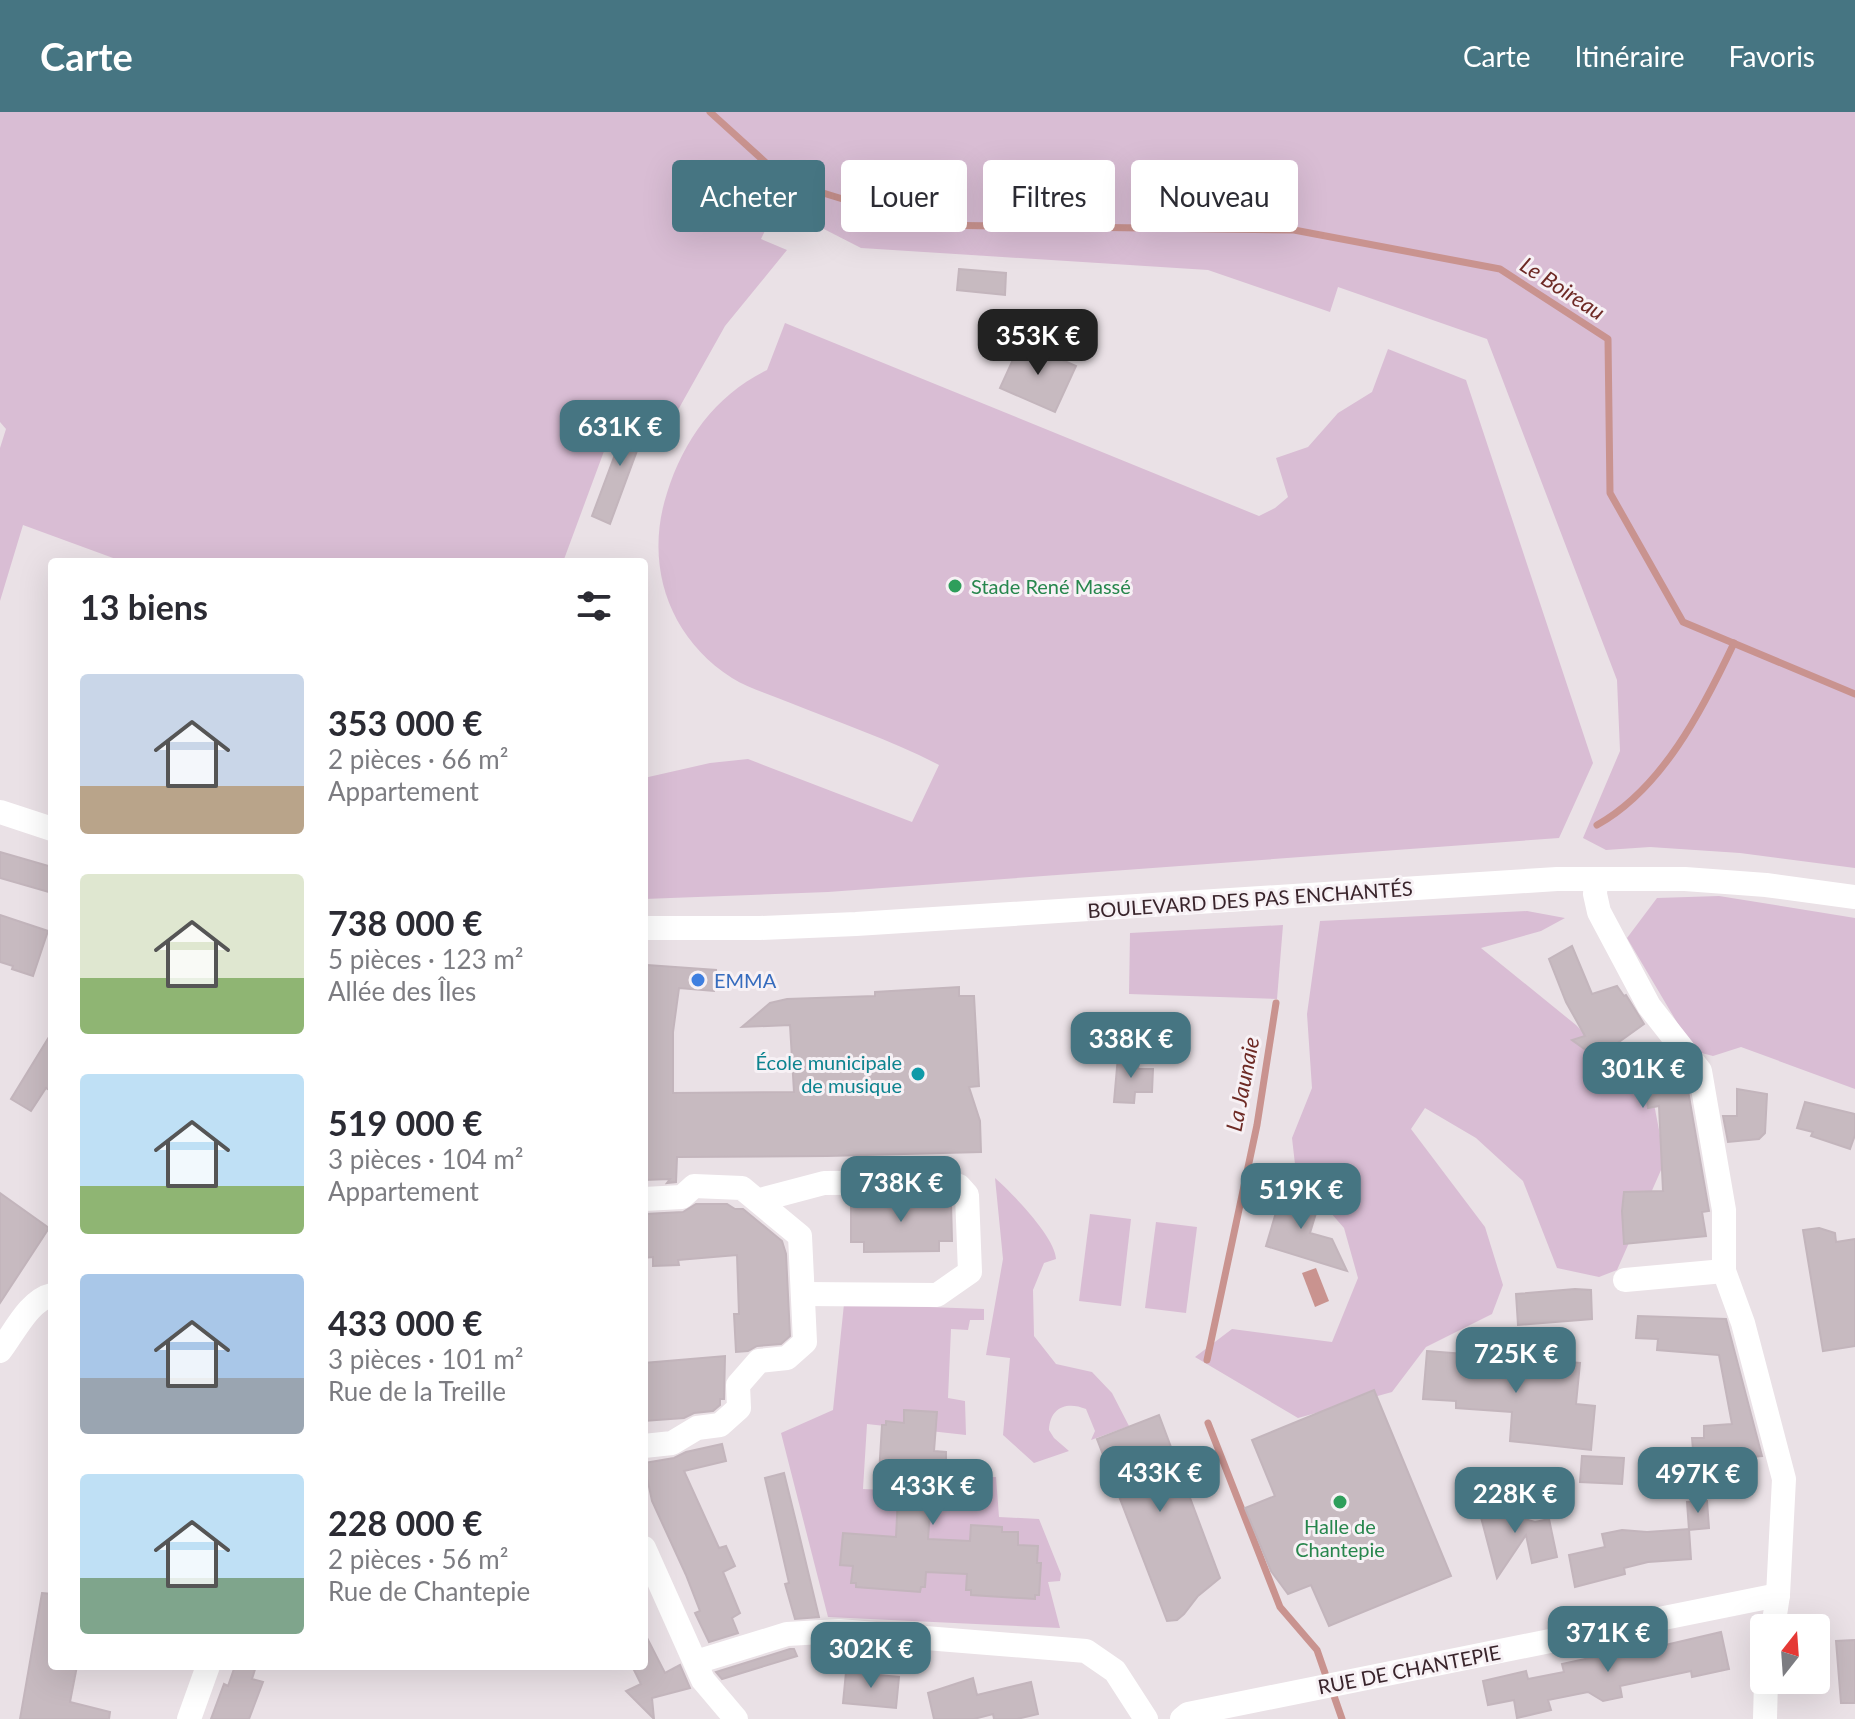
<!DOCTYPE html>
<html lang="fr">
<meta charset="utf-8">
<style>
:root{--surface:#fff;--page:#f2f2f3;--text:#2b2b33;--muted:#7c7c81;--accent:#467582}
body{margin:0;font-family:Lato,sans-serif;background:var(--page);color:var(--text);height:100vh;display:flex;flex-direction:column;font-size:30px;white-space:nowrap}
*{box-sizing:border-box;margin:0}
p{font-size:26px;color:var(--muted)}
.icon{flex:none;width:44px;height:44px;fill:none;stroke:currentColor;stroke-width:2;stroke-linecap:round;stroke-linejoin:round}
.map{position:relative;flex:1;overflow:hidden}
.sheet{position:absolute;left:48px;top:446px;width:600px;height:1112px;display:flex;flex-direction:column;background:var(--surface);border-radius:8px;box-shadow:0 8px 32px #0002}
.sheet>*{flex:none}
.guide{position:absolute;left:672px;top:48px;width:760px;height:72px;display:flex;gap:16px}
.needle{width:52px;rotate:17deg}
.controls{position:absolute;left:1750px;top:1502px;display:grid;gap:16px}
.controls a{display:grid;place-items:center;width:80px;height:80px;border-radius:8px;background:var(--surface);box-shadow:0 8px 32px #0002;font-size:40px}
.price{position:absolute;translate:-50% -68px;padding:0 18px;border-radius:16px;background:var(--accent);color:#fff;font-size:26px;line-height:52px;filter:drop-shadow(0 2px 4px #0008)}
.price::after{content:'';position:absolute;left:50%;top:48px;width:24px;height:18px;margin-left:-12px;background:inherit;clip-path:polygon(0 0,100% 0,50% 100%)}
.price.on{background:#222;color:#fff}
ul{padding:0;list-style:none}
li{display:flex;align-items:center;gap:24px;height:200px;padding:0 32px}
li span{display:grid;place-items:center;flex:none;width:224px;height:160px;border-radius:8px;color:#555}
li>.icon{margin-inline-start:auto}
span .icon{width:96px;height:96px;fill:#fffc;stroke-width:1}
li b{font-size:34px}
h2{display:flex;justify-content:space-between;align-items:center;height:96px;padding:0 32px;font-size:34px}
.tag{padding:0 28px;border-radius:8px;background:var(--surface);box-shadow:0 8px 32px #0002;font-size:28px;line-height:72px}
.tag.on{background:var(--accent);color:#fff}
header{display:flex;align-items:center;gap:48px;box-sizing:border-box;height:112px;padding:0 40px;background:var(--accent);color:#fff}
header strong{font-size:38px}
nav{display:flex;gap:44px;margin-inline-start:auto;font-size:28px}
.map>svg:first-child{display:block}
.green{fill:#d9bdd4}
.water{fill:#c9938f}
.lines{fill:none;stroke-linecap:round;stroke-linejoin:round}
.stream{stroke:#c9938f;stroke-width:7}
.building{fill:#c7bac0;stroke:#c3b5bc;stroke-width:2}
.street{stroke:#fff;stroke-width:24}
.secondary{stroke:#fff;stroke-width:24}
.leisure-dot{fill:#2e9e5b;stroke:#f7f1f5;stroke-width:3}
.shop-dot{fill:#3f7fe0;stroke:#f7f1f5;stroke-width:3}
.culture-dot{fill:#0f9aa8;stroke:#f7f1f5;stroke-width:3}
.labels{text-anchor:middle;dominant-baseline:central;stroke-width:6;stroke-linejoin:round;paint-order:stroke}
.leisure-label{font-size:20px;fill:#27864d;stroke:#f7f1f5;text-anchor:start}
.street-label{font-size:20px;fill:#39242b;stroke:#f7f1f5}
.shop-label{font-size:20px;fill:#366cbe;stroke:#f7f1f5;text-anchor:start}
.culture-label{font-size:20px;fill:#0d838f;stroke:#f7f1f5;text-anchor:end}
.water-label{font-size:22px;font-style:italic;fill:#6e2a25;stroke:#f7f1f5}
</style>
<header>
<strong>Carte</strong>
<nav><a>Carte</a><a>Itinéraire</a><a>Favoris</a></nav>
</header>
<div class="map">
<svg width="1855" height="1607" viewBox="0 0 1855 1607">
<rect width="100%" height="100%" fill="#eae1e6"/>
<!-- green -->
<g class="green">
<path d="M0,0H1855V756L1740,741L1650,735L1606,738L1583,726L1620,639L1617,568L1487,227L1338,175L1330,200L1208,158L861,136L777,93L761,127L787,138L725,214L669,314L620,296L563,450H124L23,413L0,489V336L6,317L0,310Z"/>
<path d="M785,211L1259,404L1275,396L1288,385L1276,346L1308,335L1338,301L1372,280L1388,237L1466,268L1593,651L1559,726L828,780L644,787V666L710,651L748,647L912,710L939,653C891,628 837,610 788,590C769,582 748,576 732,566C668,525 644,452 667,381C684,327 716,283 767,258Z"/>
<path d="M1719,784L1855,806V977L1741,935L1713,944L1694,939L1627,826L1657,786Z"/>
<path d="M1527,799L1565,806L1541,819L1481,836L1576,913L1654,992L1665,1049L1617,1158L1599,1165L1557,1156L1523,1069L1476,1026L1425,996L1411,1017L1485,1115L1503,1173L1492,1202L1426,1235L1392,1280L1298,1306L1195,1245L1232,1217L1332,1230L1358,1166L1344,1116L1296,1061L1292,1026L1312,976L1307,902L1320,809Z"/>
<path d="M1283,813L1277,887L1129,882L1130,821Z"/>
<path d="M995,1066C1012,1081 1055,1125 1056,1147L1044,1151L1033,1178L1034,1224L1056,1252L1092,1260L1112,1281L1129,1314L1091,1328L1095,1319L1086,1297C1067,1289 1050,1295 1049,1318L1054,1326L1069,1339L1034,1351L1003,1323L1010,1246L986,1243L1003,1147Z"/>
<path d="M1090,1102L1131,1107L1121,1194L1079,1189Z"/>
<path d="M1156,1110L1197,1115L1186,1201L1145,1196Z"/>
<path d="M844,1192L984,1197V1208H970L968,1218L951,1217L948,1286L965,1289L966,1323L867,1312L863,1377L943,1381L945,1365H996L999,1405L1039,1407L1061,1462L1060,1469L1048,1470L1060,1516L828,1505L781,1321L833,1298Z"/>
</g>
<!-- water -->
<path class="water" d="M1316,1156L1329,1189L1315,1195L1302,1161Z"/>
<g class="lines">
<!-- stream -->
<g class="stream">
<path d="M710,0L787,70L928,113L1294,118L1500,157L1608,227L1610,381L1683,510L1855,582"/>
<path d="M1597,713C1662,677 1703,597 1734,531"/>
<path d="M1207,1248L1257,1013L1276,891"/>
<path d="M1208,1311L1280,1495L1317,1538L1325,1561"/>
<path d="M1334,1584L1342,1607"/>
</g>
</g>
<!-- building -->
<g class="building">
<path d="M959,157L1006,161L1005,183L957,178Z"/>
<path d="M1021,230L1076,254L1055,300L1000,276Z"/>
<path d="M631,300L649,306L610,412L592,404Z"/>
<path d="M0,740L52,755V781L0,766Z"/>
<path d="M0,803L48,819L33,864L12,857L13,854L0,850Z"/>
<path d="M1572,834L1592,882L1617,874L1624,884L1626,883L1644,912L1612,935L1641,954L1674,950L1683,961L1684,967H1686L1709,1099L1702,1100L1706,1124L1624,1132L1622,1099L1624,1080L1663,1079L1659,994L1648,996L1646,981L1572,928L1585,924L1566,890L1549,847Z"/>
<path d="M647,853L716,858L714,879L679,876L673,920V981L794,980L790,913L742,915L770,891L787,887L875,884V880L959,875V884H974L979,974L969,975L980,1009L981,1040L827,1044L677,1045L676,1070L667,1071L670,1067L644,1068V896Z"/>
<path d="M52,920V980L46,976L31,999L11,987Z"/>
<path d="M1118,944L1139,946L1138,957H1153L1152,980H1135L1134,991L1114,990Z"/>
<path d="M1737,977L1767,982L1765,1021L1759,1027L1728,1030L1723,1004H1737Z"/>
<path d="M1805,990L1855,1002V1023L1850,1037L1811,1024L1813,1020L1797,1016Z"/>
<path d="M1283,1077L1320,1088L1310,1121L1332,1127L1347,1159L1266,1134Z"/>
<path d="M0,1081L49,1116L0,1191Z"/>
<path d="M938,1085V1091L951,1090L952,1129H939V1139L864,1140V1130H851V1093H863V1086Z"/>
<path d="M696,1092H727L735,1097H743L782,1129L786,1142L790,1224L781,1232L757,1234L748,1239L736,1240L734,1202H739L737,1143L678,1148L679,1153L653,1154V1145L644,1146L646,1102L683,1100Z"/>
<path d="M1819,1116L1835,1121L1836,1130L1855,1127V1234L1823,1239L1803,1118Z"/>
<path d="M1575,1177L1591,1178L1592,1207L1518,1213L1516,1182Z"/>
<path d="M1638,1204L1726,1207L1762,1344L1694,1349L1692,1326H1704V1314L1732,1312L1719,1243L1657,1238L1658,1227L1636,1226Z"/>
<path d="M1427,1239L1580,1251L1576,1292L1595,1294L1591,1338L1510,1329L1512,1300L1456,1296V1289L1423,1287Z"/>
<path d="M725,1244L724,1287H720V1293L713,1299L694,1301L684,1306L644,1309V1251Z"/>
<path d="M1374,1278L1451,1464L1329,1514L1311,1473L1288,1482L1271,1459L1245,1396L1275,1384L1252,1328Z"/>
<path d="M904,1298L937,1300L934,1339L946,1340V1354H950L947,1387L931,1386L928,1427L970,1429L971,1413L1002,1415V1420H1018V1433L1038,1434L1037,1451H1041L1039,1483H1035V1487L971,1483V1478H966L967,1462L926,1460L925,1475H921L920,1480L856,1475V1471H851L853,1454L840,1453L843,1421L896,1425L898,1384L882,1383V1379H878L882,1313H886V1309L904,1311Z"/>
<path d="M1159,1303L1220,1466L1198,1484L1184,1502L1177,1508L1167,1509L1097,1327Z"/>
<path d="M722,1332L726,1349L684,1359L719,1436L726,1434L735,1454L723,1460L740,1501L732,1506L738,1521L709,1530L695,1501L700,1499L686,1463L652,1389L644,1351L674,1346L686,1340Z"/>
<path d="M1582,1344L1624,1346L1622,1372L1580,1370Z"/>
<path d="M784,1361L799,1422L819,1505L795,1507L785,1472L789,1471L765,1366Z"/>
<path d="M1504,1389H1512L1515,1404L1535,1410L1549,1407L1557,1445L1532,1451L1526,1423L1497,1466L1478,1394Z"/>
<path d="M1707,1389L1709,1416L1689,1418L1687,1390Z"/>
<path d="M1689,1417L1691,1447L1648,1450L1624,1456L1625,1462L1575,1475L1569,1443L1605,1435L1602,1422L1622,1418L1647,1420Z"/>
<path d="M42,1481L52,1482V1554H77L70,1590L110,1600L109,1607H20Z"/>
<path d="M644,1520L665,1561L680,1553L690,1576L652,1586L654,1607L626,1579L641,1572L632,1554H644Z"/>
<path d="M1721,1520L1729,1557L1692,1565L1691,1559L1620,1574L1622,1585L1603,1589L1588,1580L1548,1588L1551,1598L1517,1606L1514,1588L1488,1593L1483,1569L1526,1559L1528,1567L1564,1560L1562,1552L1613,1541L1614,1545Z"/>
<path d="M1855,1528V1591H1841L1836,1529Z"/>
<path d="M790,1537H794L797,1544L722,1567L716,1560Z"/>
<path d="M235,1554H256L252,1567L263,1570L249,1607H211L224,1572L228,1574Z"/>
<path d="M846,1560L899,1565L896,1596L843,1591Z"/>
<path d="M973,1566L977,1583L1031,1570L1038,1602L1017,1607H994L993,1602L974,1607H934L928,1581Z"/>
</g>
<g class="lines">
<!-- street -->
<g class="street">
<path d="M1596,767L1595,782L1599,800L1649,894L1700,959L1724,1098V1159L1743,1211L1784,1367L1778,1483L1773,1516"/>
<path d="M644,1087L682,1085L694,1074L742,1076L800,1124L805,1230L787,1246L759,1249L738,1273L739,1296L720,1313L697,1316L672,1331L644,1334"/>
<path d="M760,1088L824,1071L948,1070L959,1074L967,1083L970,1160L937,1183L804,1182"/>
<path d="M1625,1168L1724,1159"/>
<path d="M0,1239C14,1221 29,1188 52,1183"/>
<path d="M644,1436L703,1568L736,1607"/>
<path d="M696,1550L787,1522L839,1519L1086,1539L1115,1559L1146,1607"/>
<path d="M189,1607L208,1554"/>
<path d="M1182,1607L1188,1602L1778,1483"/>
<path d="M1765,1607L1766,1568"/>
</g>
<!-- secondary -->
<g class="secondary">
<path d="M0,700L52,717"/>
<path d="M644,816H760L856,812L1557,767H1685L1766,773L1855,785"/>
</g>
</g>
<!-- markers -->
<g class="leisure-dot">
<circle cx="955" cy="474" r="8"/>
<circle cx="1340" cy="1390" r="8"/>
</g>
<circle class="shop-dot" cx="698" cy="868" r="8"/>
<circle class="culture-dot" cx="918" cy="962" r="8"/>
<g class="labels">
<!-- leisure labels -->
<g class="leisure-label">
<text x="971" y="474">Stade René Massé</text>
<text x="1340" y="1414" text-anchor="middle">Halle de<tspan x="1340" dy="23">Chantepie</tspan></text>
</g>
<!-- street labels -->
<g class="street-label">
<text transform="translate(1250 787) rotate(-4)">BOULEVARD DES PAS ENCHANTÉS</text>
<text transform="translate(1409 1557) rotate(-11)">RUE DE CHANTEPIE</text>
</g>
<!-- shop labels -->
<g class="shop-label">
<text x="714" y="868">EMMA</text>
</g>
<!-- culture labels -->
<g class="culture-label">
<text x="902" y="950">École municipale<tspan x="902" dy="23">de musique</tspan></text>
</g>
<!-- water labels -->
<g class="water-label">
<text transform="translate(1563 176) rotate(33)">Le Boireau</text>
<text transform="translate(1242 972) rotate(-79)">La Jaunaie</text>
</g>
</g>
</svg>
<div class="controls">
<a><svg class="needle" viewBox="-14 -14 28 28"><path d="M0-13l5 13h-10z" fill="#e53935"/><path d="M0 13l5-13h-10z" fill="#7c7c81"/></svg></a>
</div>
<b class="price on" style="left:1038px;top:265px">353K €</b>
<b class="price" style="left:620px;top:356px">631K €</b>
<b class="price" style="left:1131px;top:968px">338K €</b>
<b class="price" style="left:1643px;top:998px">301K €</b>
<b class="price" style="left:901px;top:1112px">738K €</b>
<b class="price" style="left:1301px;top:1119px">519K €</b>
<b class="price" style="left:1516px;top:1283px">725K €</b>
<b class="price" style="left:1160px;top:1402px">433K €</b>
<b class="price" style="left:1698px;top:1403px">497K €</b>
<b class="price" style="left:933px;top:1415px">433K €</b>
<b class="price" style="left:1515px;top:1423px">228K €</b>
<b class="price" style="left:1608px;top:1562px">371K €</b>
<b class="price" style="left:871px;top:1578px">302K €</b>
<div class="guide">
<a class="tag on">Acheter</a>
<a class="tag">Louer</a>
<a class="tag">Filtres</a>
<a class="tag">Nouveau</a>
</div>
<section class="sheet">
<h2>13 biens<svg class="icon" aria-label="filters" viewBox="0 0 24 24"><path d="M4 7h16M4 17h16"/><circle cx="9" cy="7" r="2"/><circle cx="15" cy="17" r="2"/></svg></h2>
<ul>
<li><span style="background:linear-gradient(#c9d6e8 70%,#b9a48a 0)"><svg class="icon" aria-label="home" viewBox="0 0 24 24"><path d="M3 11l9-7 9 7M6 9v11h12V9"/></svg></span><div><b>353 000 €</b><p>2 pièces · 66 m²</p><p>Appartement</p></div></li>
<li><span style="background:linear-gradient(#dfe7d0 65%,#8fb573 0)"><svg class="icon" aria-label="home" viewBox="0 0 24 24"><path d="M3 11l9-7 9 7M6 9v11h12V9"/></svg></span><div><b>738 000 €</b><p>5 pièces · 123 m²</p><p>Allée des Îles</p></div></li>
<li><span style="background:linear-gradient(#bfe0f5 70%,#8fb573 0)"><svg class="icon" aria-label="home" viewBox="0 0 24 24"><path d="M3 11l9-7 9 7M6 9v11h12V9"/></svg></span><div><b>519 000 €</b><p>3 pièces · 104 m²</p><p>Appartement</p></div></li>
<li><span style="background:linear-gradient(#a9c7e8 65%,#9aa5b1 0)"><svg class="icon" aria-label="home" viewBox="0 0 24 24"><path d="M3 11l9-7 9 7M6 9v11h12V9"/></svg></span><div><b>433 000 €</b><p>3 pièces · 101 m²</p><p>Rue de la Treille</p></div></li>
<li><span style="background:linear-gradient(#bfe0f5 65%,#7fa58c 0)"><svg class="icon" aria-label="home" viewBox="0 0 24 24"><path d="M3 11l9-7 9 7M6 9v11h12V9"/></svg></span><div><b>228 000 €</b><p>2 pièces · 56 m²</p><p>Rue de Chantepie</p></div></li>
</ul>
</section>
</div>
